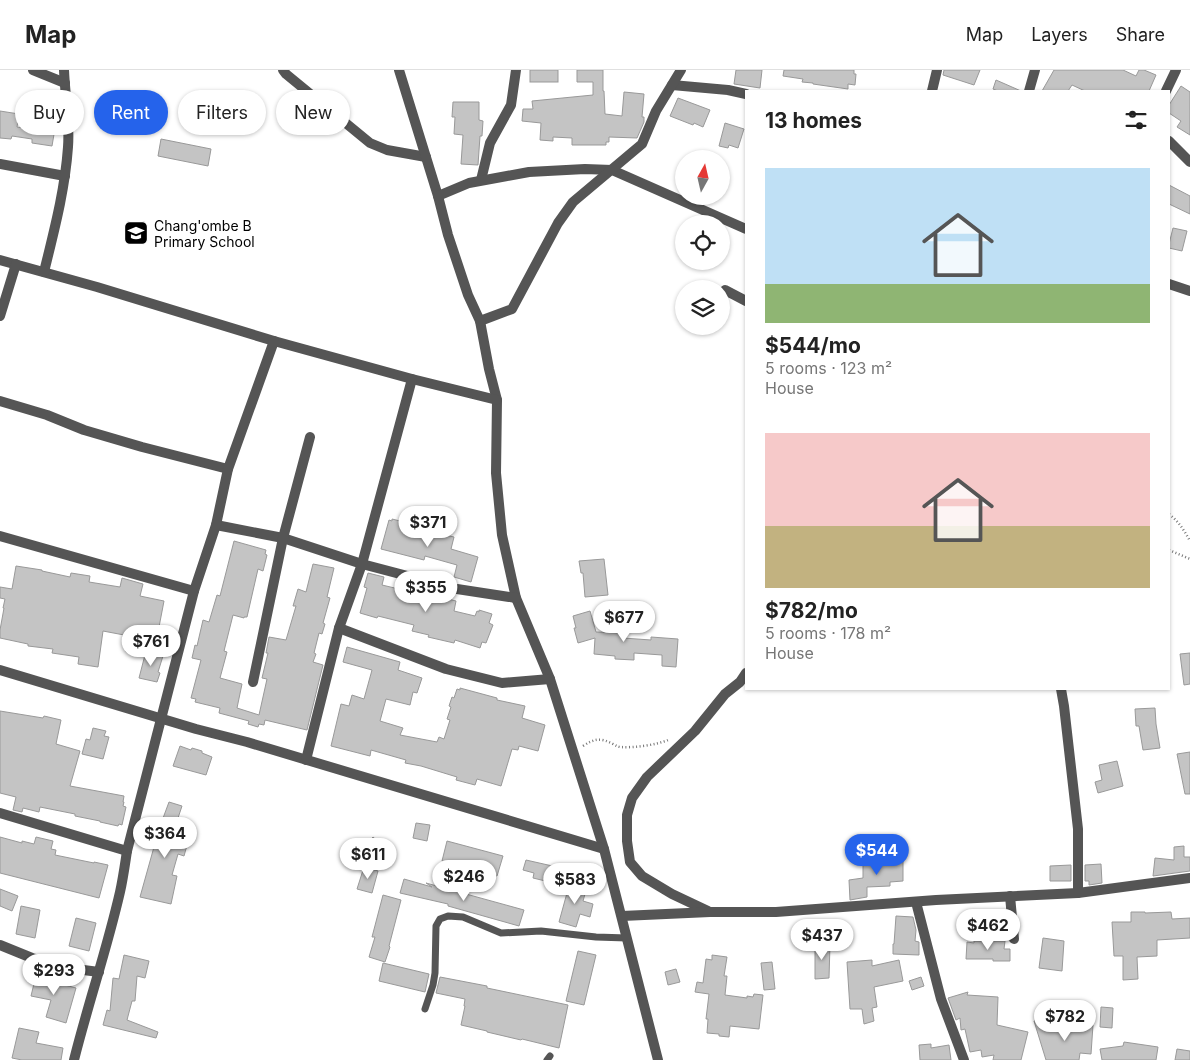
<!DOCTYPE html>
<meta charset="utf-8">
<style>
:root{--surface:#fff;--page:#f6f6f6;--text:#222;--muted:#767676;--line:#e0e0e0;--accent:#2563eb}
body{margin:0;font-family:Inter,sans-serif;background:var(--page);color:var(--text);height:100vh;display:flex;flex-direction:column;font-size:19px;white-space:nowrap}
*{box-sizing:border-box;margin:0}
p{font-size:16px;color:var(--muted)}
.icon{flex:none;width:28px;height:28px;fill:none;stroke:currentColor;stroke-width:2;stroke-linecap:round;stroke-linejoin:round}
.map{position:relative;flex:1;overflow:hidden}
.sheet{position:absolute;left:745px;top:20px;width:425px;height:600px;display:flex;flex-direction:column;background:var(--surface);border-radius:0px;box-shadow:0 1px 4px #0004}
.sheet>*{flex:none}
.hud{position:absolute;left:15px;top:20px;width:475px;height:45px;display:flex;gap:10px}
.needle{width:32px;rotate:8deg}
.tools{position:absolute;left:675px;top:80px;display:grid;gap:10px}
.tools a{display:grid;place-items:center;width:55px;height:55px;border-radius:50%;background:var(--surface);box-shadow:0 1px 4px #0004;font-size:25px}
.price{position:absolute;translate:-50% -42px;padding:0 11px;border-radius:18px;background:#fff;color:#222;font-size:16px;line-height:32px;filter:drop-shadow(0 1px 2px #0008)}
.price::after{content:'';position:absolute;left:50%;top:30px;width:15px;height:11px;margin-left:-8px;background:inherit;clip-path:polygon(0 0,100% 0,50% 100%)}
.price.current{background:var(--accent);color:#fff}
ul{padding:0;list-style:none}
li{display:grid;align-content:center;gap:10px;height:265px;padding:0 20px}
li span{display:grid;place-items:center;height:155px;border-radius:0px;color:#555}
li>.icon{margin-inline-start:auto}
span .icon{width:90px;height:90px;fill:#fffc;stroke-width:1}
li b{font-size:21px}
h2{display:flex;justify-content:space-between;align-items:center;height:60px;padding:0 20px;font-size:21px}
.tag{padding:0 18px;border-radius:22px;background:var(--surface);box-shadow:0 1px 4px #0004;font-size:18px;line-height:45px}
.tag.current{background:var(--accent);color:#fff}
header{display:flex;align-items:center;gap:30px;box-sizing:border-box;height:70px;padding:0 25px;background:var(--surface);border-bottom:1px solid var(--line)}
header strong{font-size:24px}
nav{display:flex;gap:28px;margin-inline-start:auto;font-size:18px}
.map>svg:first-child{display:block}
.building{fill:#c4c4c4;stroke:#999}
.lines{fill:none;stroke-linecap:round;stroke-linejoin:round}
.path{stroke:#777;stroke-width:2.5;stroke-dasharray:1 2.5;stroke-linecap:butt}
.lane{stroke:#555;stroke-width:7}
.street{stroke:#555;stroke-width:10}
.labels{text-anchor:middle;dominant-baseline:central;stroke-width:4.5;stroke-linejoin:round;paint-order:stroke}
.poi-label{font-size:14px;fill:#000;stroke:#fff;text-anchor:start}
</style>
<header>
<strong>Map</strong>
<nav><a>Map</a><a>Layers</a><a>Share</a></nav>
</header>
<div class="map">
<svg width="1190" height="990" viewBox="0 0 1190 990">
<rect width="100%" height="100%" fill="#fff"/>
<!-- building -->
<g class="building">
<rect x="530" y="0" width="28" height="12"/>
<path d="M577,0H603V21H604L605,44L622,46L624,22L644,24L642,47H644V52L637,68L609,67V72H606V75H572V68L553,67V71L540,70L541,53L522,51L523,39H533L532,31L593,25V12H577Z"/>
<path d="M736,0H762L760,18L734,14Z"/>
<path d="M784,0H854V4H856L855,15L848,14V19L813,14V13L802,12L803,9L783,6Z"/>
<path d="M944,0H980L974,15L943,5Z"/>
<path d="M1054,0H1123L1136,6L1139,0H1144L1156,5L1149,21H1085L1072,15L1068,21H1042Z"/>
<path d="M996,10L1021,21H998L993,19Z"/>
<path d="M1181,16L1190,22V65L1177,57L1181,51L1169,43V35Z"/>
<path d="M678,28L710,40L703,57L694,53L693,55L670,46Z"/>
<path d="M453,32H479V50L483,51L482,66H480L478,95L461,94L463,65L454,64L455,47H452Z"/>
<path d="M49,34L59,35L52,76L32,73V69L12,66L11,69L0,68V41L19,44L17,57L40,61V59L45,60Z"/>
<path d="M725,53L744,59L738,78L729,75L728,78L719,76Z"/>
<path d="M161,69L211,79L208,96L158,86Z"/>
<path d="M1169,115L1190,126V144L1169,134Z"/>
<path d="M1173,158L1187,161L1182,181L1169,178V174Z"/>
<path d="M392,449L404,452L403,455L454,467L451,479L478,487L471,512L454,507L457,495L425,486L424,490L381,479L389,450L392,451Z"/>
<path d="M234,471L266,480L265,484L267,485L263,501L258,499L247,547H244V548L233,545L224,581L227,582L220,608L242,614L237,638L259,645L267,609L262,608L268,583H266L269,567L286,570L296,536H293L298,519L306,522L313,494L334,498L327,527L330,528L323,553L325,554L322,564L319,563L314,583L316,584L313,592L323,595L307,660L265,650L264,655L259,654L258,657L248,654L249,651L219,643L220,638L195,632L196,629L191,628L201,590L192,588L195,575L197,576L203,550L209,552L217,525L220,526Z"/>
<path d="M604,489L608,525L585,527L583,503H581L579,491Z"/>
<path d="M16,496L42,500V501L70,507L71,503L90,506L89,512L120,517L122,508L143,514L140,526L164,531L159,557L156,556L154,562L144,560L138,583L126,582L128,568L123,567L124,565L103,561L98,597L78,594L79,587L52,583L53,579L28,576V574L0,568V560L4,538H3L5,529L0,528V517L12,519Z"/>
<path d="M368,503L384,507L382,515L424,525L425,518L441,522L440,527L456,531L454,541L475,546L477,541L479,542V540L492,544L489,553L493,555L486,573L482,572L480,578L455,570L454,573L428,567L429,565L412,561L414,555L378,546L377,548L360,543L367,518L364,517Z"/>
<path d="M590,541L596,562L623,563V568L651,570V567L678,569L676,597L662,596V585L634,583V590L615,589V586L594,584L595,568L578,573L574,558H576L573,546Z"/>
<path d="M347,577L400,592L398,600L422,608L417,623L413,622L410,635L386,629L380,651L403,658L400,665L437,672L439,667L444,669L450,650L447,649L451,637L449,636L452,627L454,628L457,619L460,620V618L497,628V630L525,636L522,648L545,655L538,681L519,676L518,680L512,679L501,716L477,709L475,715L456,710L457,707L421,696L405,693L406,690L371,680L370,686L331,676L341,634L349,636L352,625L364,629L372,600L343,592Z"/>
<path d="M146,581L163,586L158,602L160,603L157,612L139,608Z"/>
<path d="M1190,583V614L1184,615L1180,584Z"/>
<path d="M1155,638L1156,654L1160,678L1143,680L1139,656H1136L1135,639Z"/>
<path d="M0,641L43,648L44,646L61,650L56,674L80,681L70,716L124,726L123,732H124L123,736L126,737L122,755L119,754L118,756L100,752V751L75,746V744L40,737L39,742L23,738L22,742L13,740L16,727L0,723Z"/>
<path d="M93,658L106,661L104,666L109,667L103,689L82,684L86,669L90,670Z"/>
<path d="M180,676L191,680L192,678L202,681V683L212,687L206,705L173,696Z"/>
<path d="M1190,682V724H1185L1177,684Z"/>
<path d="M1117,691L1123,716L1098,723L1095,712L1102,710L1099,695Z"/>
<path d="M169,732L182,736L173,763L189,768L184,786L178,784L172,805L177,806L171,834L140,827L159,759Z"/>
<path d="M416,753L430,755L427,771L413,768Z"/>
<path d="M0,767L22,773V771L34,774L36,767L53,771L51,779L56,780L55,785L94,793V792L108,795L99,828L0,803Z"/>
<path d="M373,767L382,775L370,787L362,779Z"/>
<path d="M447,771L503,786L497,806L442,791Z"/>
<path d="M1184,776V787H1190V801L1153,806L1155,788L1174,790V777Z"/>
<path d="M903,786V811L890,812V816L867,817V827L850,830L849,810L863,808V792H887V787Z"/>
<path d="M526,790L570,800L566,816L533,808L534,803L523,800Z"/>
<path d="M1101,794L1102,813L1089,815V811H1085V795Z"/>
<path d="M1071,795V811H1050V796Z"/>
<path d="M364,797L378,801L372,823L357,819Z"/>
<path d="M404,809L432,817L426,813L524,840L519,856L448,836V834L400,823Z"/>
<path d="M570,812L587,817L583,831L593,834L590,847L580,844L576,857L559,852Z"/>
<path d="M0,819L18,826L12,841L0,836Z"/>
<path d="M383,825L401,830L389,876L390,877L385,892L369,887L375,867H372Z"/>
<path d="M21,836L40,840L35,868L16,864Z"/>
<path d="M1131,842H1145V843L1171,842L1172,849L1190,848V868L1157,870V886L1137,887L1138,909L1123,910V886H1114L1112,852H1131Z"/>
<path d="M896,846L913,847L916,860L915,871L919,872V885L893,884V874H894Z"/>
<path d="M76,848L96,853L89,881L69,876Z"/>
<path d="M1043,868L1064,871L1062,901L1039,898Z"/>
<path d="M974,871H1005L1004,879H1010V891H993V889H966L967,872L974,873Z"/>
<path d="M815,874H830L829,908L815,909Z"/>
<path d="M578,881L596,885L584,935L566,931Z"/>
<path d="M124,885L149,891L145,908L137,906L135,931H132L127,950L158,962L156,968L103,955L107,940L110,941L113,908L119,909Z"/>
<path d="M712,885L727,887L724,906H727L725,925L747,928V926L753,927L754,924L763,925L759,959L730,956L729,967L719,966V964L707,963L708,949H706L709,924L695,922L697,912L703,913L706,889L712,890Z"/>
<path d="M872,890V896L899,890L903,911L874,917L877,937L872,938L874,951L864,954L862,939H850L847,892Z"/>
<path d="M772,892L775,919L764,920L761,893Z"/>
<path d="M383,893L429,904L425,922L379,911Z"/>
<path d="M38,897L49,900L46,910L76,918L66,953L46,947L51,930L31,926Z"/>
<path d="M676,899L680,912L668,915L665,902Z"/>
<path d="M440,907L487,916V918L568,935L559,978L522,969L521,970L487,962V961L461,955L465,936H464L465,929L436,923Z"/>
<path d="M921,907L924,916L912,920L909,911Z"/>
<path d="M968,922L967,925L998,927L997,955L1028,962L1021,990H993L994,985L982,987L981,980L970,982L965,959L961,960L960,948L956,950L948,928Z"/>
<path d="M1101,937L1113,938L1112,958L1100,957Z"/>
<path d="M1043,949L1045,959L1073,958V956L1079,957V955H1093L1091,984L1080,983L1079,990H1046L1034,951Z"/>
<path d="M19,958L39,962L36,973L63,978L61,990H22L12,988Z"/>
<path d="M1124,972L1158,977L1156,990H1102L1100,979L1123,976Z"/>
<path d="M931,974V978L949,975L951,990H920L919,975Z"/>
<path d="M1177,979L1190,981V990H1175Z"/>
</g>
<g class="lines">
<!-- path -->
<g class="path">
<path d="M1169,444C1179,452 1184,460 1190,471"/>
<path d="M1169,480L1190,489"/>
<path d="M583,676C594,669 600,667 613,674C617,676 616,676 620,677C634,678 656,675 668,670"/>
</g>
<!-- lane -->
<g class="lane">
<path d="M425,939L433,915L435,903L436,856L440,849L448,846L463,847L501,863L541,861L596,867L627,868"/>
<path d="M547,990L550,986"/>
</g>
<!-- street -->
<g class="street">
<path d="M33,0L65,13"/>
<path d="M283,0L286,4L370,73L387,80L426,87"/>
<path d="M399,0L438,126L448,165L468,225L480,251L489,299L497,330L496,403L502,465L516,528L550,609L604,779L658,990"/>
<path d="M672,15L728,20L746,24"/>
<path d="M932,21L937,0"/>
<path d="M1029,21L1035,0"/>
<path d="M1166,21L1176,0"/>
<path d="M1169,71L1190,92"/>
<path d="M0,94L65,106"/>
<path d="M481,110L490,73L511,35L516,0"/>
<path d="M438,126L469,113L507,106L529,102L585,99L612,100L746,159"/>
<path d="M0,190L97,217L274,271L412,309L497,330"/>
<path d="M44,202C54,161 65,120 68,77C70,51 65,26 64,0"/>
<path d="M1169,214L1190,221"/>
<path d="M725,220L746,231"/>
<path d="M0,246L16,194"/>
<path d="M480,251L512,239L558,153L573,132L642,74L656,41L681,0"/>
<path d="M0,331L47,345L84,360L142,377L228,399"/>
<path d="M216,455L283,468L362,494L457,519L516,528"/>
<path d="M0,466L194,521"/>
<path d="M339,558L446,599L502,613L550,609"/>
<path d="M0,600L196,659L247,672L604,779"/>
<path d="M253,612L283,468L310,367"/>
<path d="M1061,619L1064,636L1078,759V823"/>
<path d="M306,690L339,558L362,494L412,309"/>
<path d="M0,743L127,781"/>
<path d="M1010,826L1014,869"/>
<path d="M916,832L941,929L964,990"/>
<path d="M708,841L672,824L642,806L630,792L627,771V745L632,728L647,707L695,661L725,624L740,612L746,603"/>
<path d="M622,846L710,842H776L936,830L1078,823L1190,808"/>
<path d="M0,875L32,888L68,898L99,902"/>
<path d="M74,990C88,934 107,879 120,822C123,809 125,794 127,781L194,521L216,455L228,399L274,271"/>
</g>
</g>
<!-- icons -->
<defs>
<symbol id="school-square" viewBox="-11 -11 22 22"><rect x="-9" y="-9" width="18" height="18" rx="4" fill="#000" stroke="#fff"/><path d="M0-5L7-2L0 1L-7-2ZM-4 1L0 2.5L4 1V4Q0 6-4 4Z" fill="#fff"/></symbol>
</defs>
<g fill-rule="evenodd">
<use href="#school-square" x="122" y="149" width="28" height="28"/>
</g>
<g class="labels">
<!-- poi labels -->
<g class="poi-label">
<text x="154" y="155">Chang'ombe B<tspan x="154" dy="16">Primary School</tspan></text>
</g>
</g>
</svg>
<div class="tools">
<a><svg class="needle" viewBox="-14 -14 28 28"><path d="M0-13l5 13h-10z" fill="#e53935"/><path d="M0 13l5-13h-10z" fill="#767676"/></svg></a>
<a><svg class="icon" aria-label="locate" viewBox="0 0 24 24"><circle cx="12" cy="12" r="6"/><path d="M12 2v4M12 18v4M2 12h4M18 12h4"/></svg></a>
<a><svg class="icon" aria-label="layers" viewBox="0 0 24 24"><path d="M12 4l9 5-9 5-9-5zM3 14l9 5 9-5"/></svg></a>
</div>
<b class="price" style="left:428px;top:478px">$371</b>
<b class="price" style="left:426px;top:543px">$355</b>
<b class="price" style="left:624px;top:573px">$677</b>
<b class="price" style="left:151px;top:597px">$761</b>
<b class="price" style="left:165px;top:789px">$364</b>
<b class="price current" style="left:877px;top:806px">$544</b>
<b class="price" style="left:368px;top:810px">$611</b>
<b class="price" style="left:464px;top:832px">$246</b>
<b class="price" style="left:575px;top:835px">$583</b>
<b class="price" style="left:988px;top:881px">$462</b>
<b class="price" style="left:822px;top:891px">$437</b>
<b class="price" style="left:54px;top:926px">$293</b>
<b class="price" style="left:1065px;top:972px">$782</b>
<div class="hud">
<a class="tag">Buy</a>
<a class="tag current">Rent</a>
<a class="tag">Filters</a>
<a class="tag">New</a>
</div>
<section class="sheet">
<h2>13 homes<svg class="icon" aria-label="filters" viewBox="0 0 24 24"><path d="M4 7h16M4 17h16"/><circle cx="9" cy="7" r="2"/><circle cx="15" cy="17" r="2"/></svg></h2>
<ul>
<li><span style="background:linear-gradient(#bfe0f5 75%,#8fb573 0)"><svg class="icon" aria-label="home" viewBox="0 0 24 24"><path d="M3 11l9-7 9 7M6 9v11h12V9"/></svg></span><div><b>$544/mo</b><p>5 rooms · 123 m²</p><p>House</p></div></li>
<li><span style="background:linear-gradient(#f6c9c9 60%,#c2b280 0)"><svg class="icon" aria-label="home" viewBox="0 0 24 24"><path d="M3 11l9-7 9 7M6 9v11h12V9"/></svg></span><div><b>$782/mo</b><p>5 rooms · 178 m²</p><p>House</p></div></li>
</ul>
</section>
</div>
